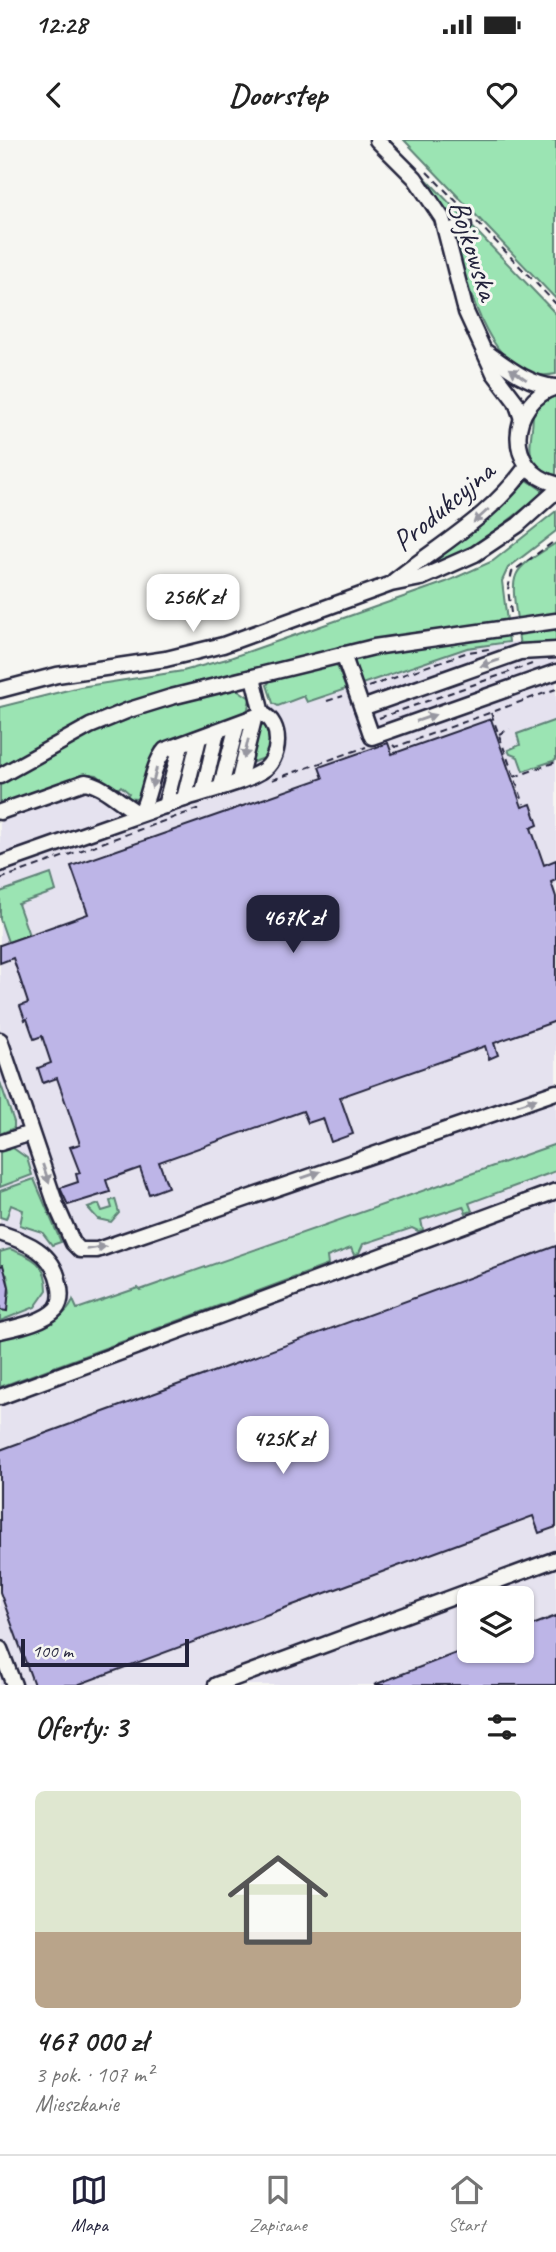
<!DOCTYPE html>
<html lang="pl">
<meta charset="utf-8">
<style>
:root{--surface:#fff;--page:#f6f6f6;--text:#222;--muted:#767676;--line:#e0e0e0;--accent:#22223b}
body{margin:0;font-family:Caveat,sans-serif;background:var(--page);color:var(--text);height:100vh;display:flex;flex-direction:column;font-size:26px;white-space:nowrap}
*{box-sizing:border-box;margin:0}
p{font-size:23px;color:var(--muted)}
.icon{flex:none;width:38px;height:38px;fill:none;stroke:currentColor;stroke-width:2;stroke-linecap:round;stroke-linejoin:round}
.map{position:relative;height:1545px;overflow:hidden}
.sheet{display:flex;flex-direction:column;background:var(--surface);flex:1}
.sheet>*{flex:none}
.buttons{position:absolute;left:457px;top:1446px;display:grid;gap:14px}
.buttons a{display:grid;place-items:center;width:77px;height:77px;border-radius:10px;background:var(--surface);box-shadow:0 2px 5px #0004;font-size:35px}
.scale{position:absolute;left:21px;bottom:18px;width:168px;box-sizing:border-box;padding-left:7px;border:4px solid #22223b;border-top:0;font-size:19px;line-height:24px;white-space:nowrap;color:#22223b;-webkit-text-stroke:5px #f6f6f2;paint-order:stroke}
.price{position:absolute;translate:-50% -60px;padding:0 16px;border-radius:14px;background:#fff;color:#222;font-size:23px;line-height:46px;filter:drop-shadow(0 2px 4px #0008)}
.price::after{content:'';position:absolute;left:50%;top:42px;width:21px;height:16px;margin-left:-10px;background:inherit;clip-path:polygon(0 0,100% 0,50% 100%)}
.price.current{background:var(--accent);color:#fff}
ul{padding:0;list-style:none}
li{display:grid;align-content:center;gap:14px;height:371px;padding:0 35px}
li span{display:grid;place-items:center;height:217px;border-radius:10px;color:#555}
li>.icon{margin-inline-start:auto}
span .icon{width:126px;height:126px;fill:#fffc;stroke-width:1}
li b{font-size:30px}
h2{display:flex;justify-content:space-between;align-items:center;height:84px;padding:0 35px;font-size:30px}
.status{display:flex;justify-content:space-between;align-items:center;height:49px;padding:0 35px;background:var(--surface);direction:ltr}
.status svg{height:19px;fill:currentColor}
header{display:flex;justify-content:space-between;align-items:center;height:91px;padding:0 35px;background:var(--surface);font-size:32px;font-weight:800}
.menu{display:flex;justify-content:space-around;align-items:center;height:98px;border-top:2px solid var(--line);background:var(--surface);font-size:19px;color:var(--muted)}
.menu a{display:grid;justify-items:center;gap:4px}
.menu .current{color:var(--accent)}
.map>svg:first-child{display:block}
.built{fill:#e5e2ef;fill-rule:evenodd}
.green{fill:#9be4b3;stroke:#5e8377;stroke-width:2}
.building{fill:#bdb5e7;stroke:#22223b;stroke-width:2}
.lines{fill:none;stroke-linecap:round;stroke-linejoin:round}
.minor-casing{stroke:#22223b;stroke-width:19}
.path{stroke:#22223b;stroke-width:2;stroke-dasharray:7 5;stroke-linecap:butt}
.minor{stroke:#f6f6f2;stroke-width:14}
.oneway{fill:#9797a0}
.labels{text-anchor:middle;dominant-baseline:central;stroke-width:6;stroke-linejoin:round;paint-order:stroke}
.street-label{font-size:30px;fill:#22223b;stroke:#f6f6f2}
</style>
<div class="status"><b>12:28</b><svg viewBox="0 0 49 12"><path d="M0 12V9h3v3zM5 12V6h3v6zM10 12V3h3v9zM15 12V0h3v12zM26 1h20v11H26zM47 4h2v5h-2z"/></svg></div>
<header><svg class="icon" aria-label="back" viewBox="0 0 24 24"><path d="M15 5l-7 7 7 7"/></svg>Doorstep<svg class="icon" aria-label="heart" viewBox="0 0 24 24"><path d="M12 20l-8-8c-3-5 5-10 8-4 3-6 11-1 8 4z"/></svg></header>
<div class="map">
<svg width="556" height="1545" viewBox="0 0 556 1545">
<rect width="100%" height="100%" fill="#f6f6f2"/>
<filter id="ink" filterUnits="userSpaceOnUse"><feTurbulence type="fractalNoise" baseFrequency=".0143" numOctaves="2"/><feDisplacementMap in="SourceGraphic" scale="14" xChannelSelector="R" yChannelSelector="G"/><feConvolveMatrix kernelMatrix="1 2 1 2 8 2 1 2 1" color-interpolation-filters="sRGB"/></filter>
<g filter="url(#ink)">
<!-- built -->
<path class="built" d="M520,501H556V1545H0V650L441,511ZM469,1458H522V1510H469Z"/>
<!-- green -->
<g class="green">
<path d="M383,0H389L556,174V234C491,247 469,147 455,102L457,92L454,83Z"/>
<path d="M404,0H556V159Z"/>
<path d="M556,255V335C513,325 538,291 532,268Z"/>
<path d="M527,340L545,352L469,411L415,434L475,389Z"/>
<path d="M556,371V391L508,428L502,441L507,481L164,553L86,580L0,627V567L80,547L183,531L227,519L446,442L493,421Z"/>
<path d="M556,403V474L517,479C509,428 514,430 556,403Z"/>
<path d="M556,487V506L520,507L518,492Z"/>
<path d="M508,493L509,502L467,508L359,545L352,526L358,516Z"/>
<path d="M336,523L346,549L307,562L304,556L278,566L273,563L267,545L271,540Z"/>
<path d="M235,548L250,558L247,574L156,607L143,653L137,659L125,658L129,653L121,646L116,651L97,635L89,634L0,665V642L101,587L156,568Z"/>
<path d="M556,580V620L523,631L518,617L510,614L508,610L520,605L517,594Z"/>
<path d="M266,582L272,600L267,617L248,624L260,584Z"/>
<path d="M51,734L56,751L18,764L29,795L8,802L0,779V752Z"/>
<path d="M0,942L14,982V988L0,994Z"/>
<path d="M556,1004V1031L469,1063L472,1071L466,1073L463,1066L421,1080L423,1090L418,1091L412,1088L363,1104L359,1113L354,1115L351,1108L327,1117L328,1125L0,1247V1197C22,1190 65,1185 73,1160L77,1169L138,1148L140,1150Z"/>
<path d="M13,1008L27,1018L32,1035L0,1047V1012Z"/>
<path d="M34,1039L61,1102L52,1105L42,1092L20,1085L23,1070L11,1065L6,1079L0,1077V1051Z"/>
<path d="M115,1059L119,1073L111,1082L98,1079L88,1068L99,1064L102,1071L112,1068L110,1061Z"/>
<path d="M10,1109C33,1117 47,1124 47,1150L35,1167L0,1181V1161L6,1160L10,1152L7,1135L0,1131V1112Z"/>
</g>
<!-- building -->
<g class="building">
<path d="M491,579L522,667L531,664L538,685L531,688L544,725L556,720V740L551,742L556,757V881L494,903L498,915L489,919L485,906L340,957L353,994L331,1002L323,978L308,983L303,971L159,1022L168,1047L149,1054L140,1028L106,1040L110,1052L68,1065L60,1048L78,1042L76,1034L80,1033L70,1007L80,1004L57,938L43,943L38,928L51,923L42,896L34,899L27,879L25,880L20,866L28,863L13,818L0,823V805L88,774L71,726L323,638L319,627L388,603L392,614Z"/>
<path d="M556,1106V1387L539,1393L533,1376L77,1545H34L0,1452V1310Z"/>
<path d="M3,1125L9,1147L7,1171L0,1170V1126Z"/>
<path d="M556,1476V1545H374L464,1510H522V1489Z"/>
</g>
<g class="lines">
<defs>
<g id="minor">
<path d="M377,0L415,38L442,78L466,172L494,233L516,262L521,276"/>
<path d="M447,92L464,85"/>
<path d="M486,212C509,228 526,243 554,247"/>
<path d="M556,247C508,262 504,331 556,344"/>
<path d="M394,441C442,403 490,377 527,326"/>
<path d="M343,514L372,597L556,532"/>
<path d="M253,537L262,574"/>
<path d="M0,550L57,535L166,519L223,505L391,444L421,438L475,414L518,385L556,351"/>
<path d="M362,568L520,512L556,510"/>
<path d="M0,636L90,586L129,570L171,557L374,507L556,481"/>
<path d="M239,640L254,579"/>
<path d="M221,646L237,585"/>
<path d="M203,652L217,592"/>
<path d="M184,659L199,598"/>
<path d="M165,666L181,605"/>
<path d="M0,672L85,642C104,645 122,665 140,674C151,655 151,627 165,610L262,574C283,582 281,620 262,631C240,644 211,650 187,658C125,680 62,702 0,724"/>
<path d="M0,900L56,1065L73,1103L80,1110H97L556,952"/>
<path d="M0,1003L31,993"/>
<path d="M0,1093C27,1102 53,1112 59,1143C61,1151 62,1162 56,1169C44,1182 17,1187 0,1191"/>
<path d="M0,1257L556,1051"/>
<path d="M0,1509L14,1545"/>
<path d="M216,1545L556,1419"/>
</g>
</defs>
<!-- minor casing -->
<use href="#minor" class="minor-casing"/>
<!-- path -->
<g class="path">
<path d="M427,32L468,73"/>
<path d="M477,82L556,164"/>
<path d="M511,473L508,449L512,432L556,400"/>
<path d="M368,547L468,512L489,509"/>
<path d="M327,561L343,556"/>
<path d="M491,573L524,664"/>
<path d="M379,578L532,524"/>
<path d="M499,594L510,589"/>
<path d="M393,605L395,607L556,549"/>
<path d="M514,637L556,622"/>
<path d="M272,640L366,607"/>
<path d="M0,739L198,669"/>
</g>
<!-- minor -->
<use href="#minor" class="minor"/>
</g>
<!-- one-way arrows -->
<defs><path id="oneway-solid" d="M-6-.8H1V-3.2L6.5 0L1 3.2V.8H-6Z" transform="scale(1.75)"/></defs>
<g class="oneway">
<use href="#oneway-solid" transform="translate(518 234) rotate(-146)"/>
<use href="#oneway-solid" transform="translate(481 376) rotate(138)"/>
<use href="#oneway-solid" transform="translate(490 523) rotate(161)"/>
<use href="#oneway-solid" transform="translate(426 578) rotate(-19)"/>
<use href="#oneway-solid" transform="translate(246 609) rotate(103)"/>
<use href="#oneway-solid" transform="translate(154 638) rotate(104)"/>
<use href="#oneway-solid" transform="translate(527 962) rotate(-18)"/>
<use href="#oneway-solid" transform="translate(46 1034) rotate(71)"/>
<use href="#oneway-solid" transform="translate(311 1035) rotate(-19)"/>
<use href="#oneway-solid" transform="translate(96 1108) rotate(-9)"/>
</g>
</g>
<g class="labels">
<!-- street labels -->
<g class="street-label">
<text transform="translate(474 110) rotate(72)">Bojkowska</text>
<text transform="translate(443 366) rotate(-40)">Produkcyjna</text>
</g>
</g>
</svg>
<div class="buttons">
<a><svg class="icon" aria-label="layers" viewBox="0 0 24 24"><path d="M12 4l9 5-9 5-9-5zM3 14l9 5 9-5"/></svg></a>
</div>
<div class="scale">100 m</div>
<b class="price" style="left:193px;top:494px">256K zł</b>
<b class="price current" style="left:293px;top:815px">467K zł</b>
<b class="price" style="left:283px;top:1336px">425K zł</b>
</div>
<section class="sheet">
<h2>Oferty: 3<svg class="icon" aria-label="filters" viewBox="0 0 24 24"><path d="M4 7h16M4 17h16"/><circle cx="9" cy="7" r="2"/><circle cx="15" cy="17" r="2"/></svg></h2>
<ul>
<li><span style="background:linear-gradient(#dfe7d0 65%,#b9a48a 0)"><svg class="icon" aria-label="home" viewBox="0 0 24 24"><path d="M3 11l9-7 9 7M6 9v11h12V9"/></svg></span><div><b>467 000 zł</b><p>3 pok. · 107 m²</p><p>Mieszkanie</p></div></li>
</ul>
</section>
<nav class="menu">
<a class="current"><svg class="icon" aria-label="map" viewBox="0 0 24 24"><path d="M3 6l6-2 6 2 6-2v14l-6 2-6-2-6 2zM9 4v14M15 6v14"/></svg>Mapa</a>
<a><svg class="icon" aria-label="saved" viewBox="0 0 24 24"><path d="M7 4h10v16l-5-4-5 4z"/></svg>Zapisane</a>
<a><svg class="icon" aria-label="home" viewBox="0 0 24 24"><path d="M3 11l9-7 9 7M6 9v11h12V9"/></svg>Start</a>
</nav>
